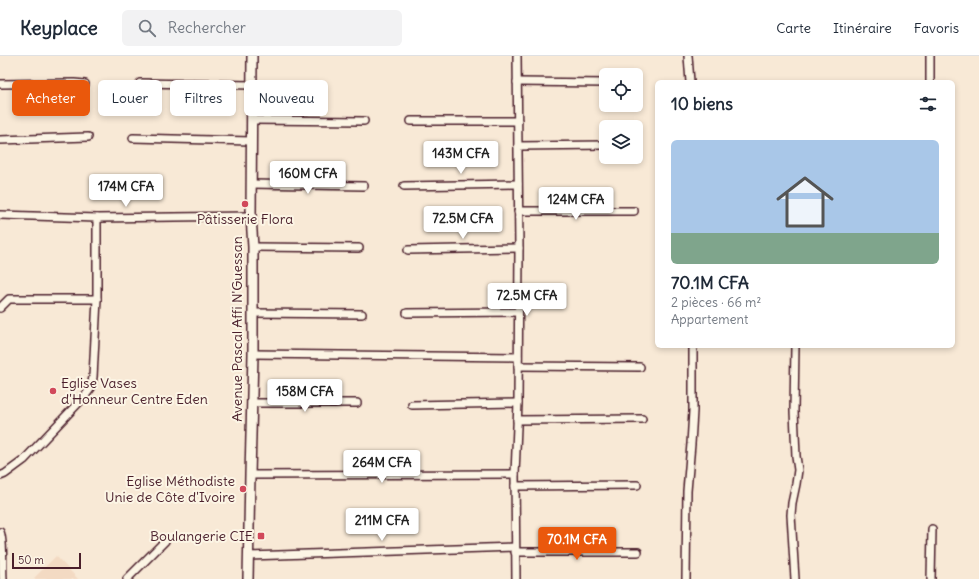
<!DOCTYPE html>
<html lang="fr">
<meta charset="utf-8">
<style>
:root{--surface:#fff;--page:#f2f2f3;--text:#1f2937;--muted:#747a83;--line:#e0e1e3;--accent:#ea580c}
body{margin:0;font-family:Delius,sans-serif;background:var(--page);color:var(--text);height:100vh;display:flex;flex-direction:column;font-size:15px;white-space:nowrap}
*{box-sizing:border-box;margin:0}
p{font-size:13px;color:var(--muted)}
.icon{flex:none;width:22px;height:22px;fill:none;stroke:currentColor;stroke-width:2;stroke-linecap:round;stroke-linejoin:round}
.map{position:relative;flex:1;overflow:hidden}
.drawer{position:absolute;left:655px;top:24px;width:300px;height:268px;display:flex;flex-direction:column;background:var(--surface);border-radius:6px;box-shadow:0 2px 6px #0003}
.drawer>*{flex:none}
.hud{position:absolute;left:12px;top:24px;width:380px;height:36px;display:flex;gap:8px}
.controls{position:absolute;left:599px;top:12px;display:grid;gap:8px}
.controls a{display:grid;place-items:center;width:44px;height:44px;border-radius:6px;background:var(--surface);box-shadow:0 2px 6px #0003;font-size:20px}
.scale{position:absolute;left:12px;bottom:10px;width:69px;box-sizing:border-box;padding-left:4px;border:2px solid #4a1f2b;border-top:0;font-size:11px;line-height:14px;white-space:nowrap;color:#4a1f2b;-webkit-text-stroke:3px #fcf5e5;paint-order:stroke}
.price{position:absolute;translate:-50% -34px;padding:0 9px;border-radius:4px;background:#fff;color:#222;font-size:13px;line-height:26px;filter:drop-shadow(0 1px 2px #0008)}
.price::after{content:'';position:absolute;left:50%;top:24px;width:12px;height:9px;margin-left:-6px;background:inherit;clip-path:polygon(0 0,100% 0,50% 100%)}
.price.current{background:var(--accent);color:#fff}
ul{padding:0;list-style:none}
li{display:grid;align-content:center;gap:8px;height:212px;padding:0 16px}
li+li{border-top:1px solid var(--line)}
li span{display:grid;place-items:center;height:124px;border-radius:6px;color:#555}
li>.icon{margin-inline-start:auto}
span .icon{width:72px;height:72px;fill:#fffc;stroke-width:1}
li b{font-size:17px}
h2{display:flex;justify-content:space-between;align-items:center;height:48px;padding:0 16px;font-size:17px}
.pill{padding:0 14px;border-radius:6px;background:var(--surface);box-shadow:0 2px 6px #0003;font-size:14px;line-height:36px}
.pill.current{background:var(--accent);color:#fff}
header{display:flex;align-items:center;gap:24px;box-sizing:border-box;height:56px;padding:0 20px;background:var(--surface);border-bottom:1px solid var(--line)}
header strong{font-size:19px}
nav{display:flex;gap:22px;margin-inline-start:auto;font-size:14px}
.search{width:280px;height:36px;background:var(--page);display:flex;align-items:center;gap:10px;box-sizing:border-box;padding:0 14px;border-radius:6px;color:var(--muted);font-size:15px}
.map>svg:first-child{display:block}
.built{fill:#f3dac3}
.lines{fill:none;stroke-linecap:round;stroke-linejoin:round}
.minor-casing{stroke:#4a1f2b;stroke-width:10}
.tertiary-casing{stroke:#4a1f2b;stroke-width:12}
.minor{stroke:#fcf5e5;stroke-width:7}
.tertiary{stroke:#fcf5e5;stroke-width:9}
.poi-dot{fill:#d1495b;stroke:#fcf5e5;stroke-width:1.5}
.labels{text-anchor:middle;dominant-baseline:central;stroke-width:4;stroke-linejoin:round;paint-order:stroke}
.poi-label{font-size:14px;fill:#4a1f2b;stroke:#fcf5e5;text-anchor:end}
.street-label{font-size:14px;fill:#4a1f2b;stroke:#fcf5e5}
</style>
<header>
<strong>Keyplace</strong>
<div class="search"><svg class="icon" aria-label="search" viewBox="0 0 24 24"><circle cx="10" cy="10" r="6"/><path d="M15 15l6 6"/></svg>Rechercher</div>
<nav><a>Carte</a><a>Itinéraire</a><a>Favoris</a></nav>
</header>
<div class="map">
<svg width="979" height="523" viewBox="0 0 979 523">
<rect width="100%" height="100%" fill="#f8e9d6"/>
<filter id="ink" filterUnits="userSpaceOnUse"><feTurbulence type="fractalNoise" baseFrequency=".025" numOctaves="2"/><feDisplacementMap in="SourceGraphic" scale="8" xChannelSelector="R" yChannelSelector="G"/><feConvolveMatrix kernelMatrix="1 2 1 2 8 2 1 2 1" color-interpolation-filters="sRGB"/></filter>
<g filter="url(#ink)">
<!-- built -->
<path class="built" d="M56,500L78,523H33Z"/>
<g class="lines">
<defs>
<g id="minor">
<path d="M688,0L690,26"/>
<path d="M517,26L606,27"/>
<path d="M930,26V0"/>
<path d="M140,27L252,29"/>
<path d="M0,28L74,27L85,28"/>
<path d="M252,64L364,65"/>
<path d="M411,65H518"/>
<path d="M133,82L251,85"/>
<path d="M0,84L88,81"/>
<path d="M518,90L606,89"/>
<path d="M252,128L364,130"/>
<path d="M404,130L518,128"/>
<path d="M518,155H634"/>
<path d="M0,159L97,162L251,160"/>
<path d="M253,191L359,192"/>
<path d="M408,194L519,192"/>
<path d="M0,252L9,243H97"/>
<path d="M253,257L362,258"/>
<path d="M407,257L518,256"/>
<path d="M795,290L794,355L796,400L798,414L796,428L792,447L791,459L795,523"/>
<path d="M253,298L518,301"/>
<path d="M518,310L640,311"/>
<path d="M252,347H357"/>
<path d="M412,349L518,347"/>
<path d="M517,364L642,363"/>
<path d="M250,419L515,418"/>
<path d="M0,420L5,418L24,404L85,340L91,332L93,321L97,243V162"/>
<path d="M515,430L637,429"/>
<path d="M0,476C4,483 2,513 3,523"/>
<path d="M515,496H638"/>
<path d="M249,500L515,491"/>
<path d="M127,523L165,485"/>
<path d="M516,523L515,418L518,347L519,192L517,0"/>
<path d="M686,523L687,435L691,388L693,355V290"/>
<path d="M931,523L932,473"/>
</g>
<path id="tertiary" d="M248,523L250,419L253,298V191L251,160L252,0"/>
</defs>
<!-- minor casing -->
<use href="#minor" class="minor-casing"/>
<!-- tertiary casing -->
<use href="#tertiary" class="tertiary-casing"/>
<!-- minor -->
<use href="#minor" class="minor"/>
<!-- tertiary -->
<use href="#tertiary" class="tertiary"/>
</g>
</g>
<!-- markers -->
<g class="poi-dot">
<circle cx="245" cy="148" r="4"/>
<circle cx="53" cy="335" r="4"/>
<circle cx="243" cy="433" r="4"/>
<rect x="257" y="476" width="8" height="8" rx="2"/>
</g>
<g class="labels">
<!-- poi labels -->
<g class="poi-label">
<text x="245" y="163" text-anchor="middle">Pâtisserie Flora</text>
<text x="61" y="327" text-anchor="start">Eglise Vases<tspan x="61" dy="16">d'Honneur Centre Eden</tspan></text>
<text x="235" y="425">Eglise Méthodiste<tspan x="235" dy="16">Unie de Côte d'Ivoire</tspan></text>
<text x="253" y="480">Boulangerie CIE</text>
</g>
<!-- street labels -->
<g class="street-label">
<text transform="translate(237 273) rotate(-90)">Avenue Pascal Affi N'Guessan</text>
</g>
</g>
</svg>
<div class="controls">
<a><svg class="icon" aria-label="locate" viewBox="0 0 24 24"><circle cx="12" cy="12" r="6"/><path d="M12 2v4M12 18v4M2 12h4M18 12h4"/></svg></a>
<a><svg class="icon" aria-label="layers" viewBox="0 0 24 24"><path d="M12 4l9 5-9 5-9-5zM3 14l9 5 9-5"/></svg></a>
</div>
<div class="scale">50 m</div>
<b class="price" style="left:461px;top:119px">143M CFA</b>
<b class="price" style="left:308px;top:139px">160M CFA</b>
<b class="price" style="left:126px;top:152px">174M CFA</b>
<b class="price" style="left:576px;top:165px">124M CFA</b>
<b class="price" style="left:463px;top:184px">72.5M CFA</b>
<b class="price" style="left:527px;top:261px">72.5M CFA</b>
<b class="price" style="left:305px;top:357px">158M CFA</b>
<b class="price" style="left:382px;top:428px">264M CFA</b>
<b class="price" style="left:382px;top:486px">211M CFA</b>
<b class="price current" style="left:577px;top:505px">70.1M CFA</b>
<div class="hud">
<a class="pill current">Acheter</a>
<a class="pill">Louer</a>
<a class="pill">Filtres</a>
<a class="pill">Nouveau</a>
</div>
<section class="drawer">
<h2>10 biens<svg class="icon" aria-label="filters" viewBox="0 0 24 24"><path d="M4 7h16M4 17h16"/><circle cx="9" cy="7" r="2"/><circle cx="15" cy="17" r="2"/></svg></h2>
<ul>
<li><span style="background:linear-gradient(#a9c7e8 75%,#7fa58c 0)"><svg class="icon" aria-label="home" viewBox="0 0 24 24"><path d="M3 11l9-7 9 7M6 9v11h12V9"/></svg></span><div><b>70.1M CFA</b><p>2 pièces · 66 m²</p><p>Appartement</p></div></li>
</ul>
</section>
</div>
